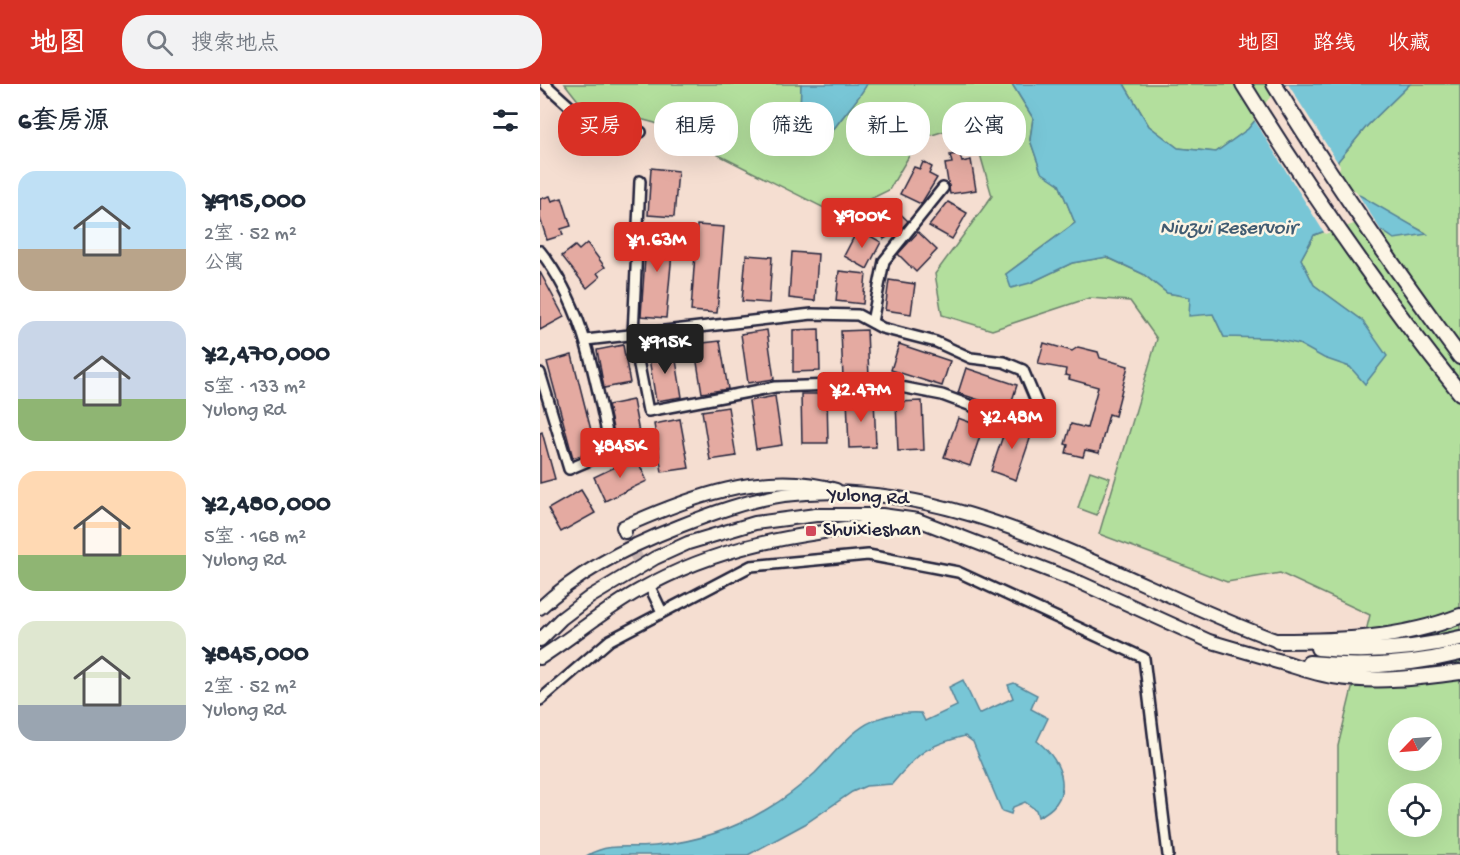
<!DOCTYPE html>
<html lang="zh">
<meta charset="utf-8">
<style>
:root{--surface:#fff;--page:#f2f2f3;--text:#1f2937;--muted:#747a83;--accent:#d93025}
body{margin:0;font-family:"Gochi Hand","LXGW WenKai TC",sans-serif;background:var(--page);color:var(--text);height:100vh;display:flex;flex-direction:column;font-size:22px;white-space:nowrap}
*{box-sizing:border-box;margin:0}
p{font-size:20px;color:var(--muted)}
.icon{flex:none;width:33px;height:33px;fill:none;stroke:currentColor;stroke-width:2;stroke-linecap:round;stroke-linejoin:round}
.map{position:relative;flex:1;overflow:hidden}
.panel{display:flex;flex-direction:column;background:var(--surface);width:540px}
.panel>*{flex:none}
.guide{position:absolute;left:18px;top:18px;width:570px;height:54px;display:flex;gap:12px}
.needle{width:39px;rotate:245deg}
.controls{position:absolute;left:848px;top:633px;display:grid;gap:12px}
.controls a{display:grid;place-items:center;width:54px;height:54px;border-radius:50%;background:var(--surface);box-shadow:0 6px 24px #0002;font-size:30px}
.price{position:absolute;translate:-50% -51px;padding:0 14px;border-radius:6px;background:var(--accent);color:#fff;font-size:20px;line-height:39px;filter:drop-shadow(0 2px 3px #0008)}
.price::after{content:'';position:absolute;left:50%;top:36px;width:18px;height:14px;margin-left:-9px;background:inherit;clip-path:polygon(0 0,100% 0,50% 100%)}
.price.active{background:#222;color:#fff}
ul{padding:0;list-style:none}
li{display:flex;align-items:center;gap:18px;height:150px;padding:0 18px}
li span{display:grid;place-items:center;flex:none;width:168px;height:120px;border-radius:18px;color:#555}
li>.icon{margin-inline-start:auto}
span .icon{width:72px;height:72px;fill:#fffc;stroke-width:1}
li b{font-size:26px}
h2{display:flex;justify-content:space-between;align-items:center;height:72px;padding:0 18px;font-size:26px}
.pill{padding:0 21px;border-radius:24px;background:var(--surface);box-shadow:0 6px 24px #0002;font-size:21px;line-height:54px}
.pill.active{background:var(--accent);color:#fff}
header{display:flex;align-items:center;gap:36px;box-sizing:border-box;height:84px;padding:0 30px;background:var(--accent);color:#fff}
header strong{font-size:28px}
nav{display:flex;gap:33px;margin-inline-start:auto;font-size:21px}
.search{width:420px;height:54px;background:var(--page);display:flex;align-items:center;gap:15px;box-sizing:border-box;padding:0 21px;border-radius:24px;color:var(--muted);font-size:22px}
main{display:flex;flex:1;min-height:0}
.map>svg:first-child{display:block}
.green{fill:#b3df9d;stroke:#6a806c;stroke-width:1.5;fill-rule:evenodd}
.water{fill:#78c6d6;stroke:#568498;stroke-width:1.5}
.pier{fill:#f5ded1}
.building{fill:#e4aaa1;stroke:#22223b;stroke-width:1.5}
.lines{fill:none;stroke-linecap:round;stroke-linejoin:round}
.major-tunnel{stroke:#cbb8b3;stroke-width:12;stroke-dasharray:12 6;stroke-linecap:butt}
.minor-casing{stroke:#22223b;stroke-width:14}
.major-casing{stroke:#22223b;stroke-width:16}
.highway-casing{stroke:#22223b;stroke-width:18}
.minor{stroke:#fcf5e5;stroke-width:9}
.major{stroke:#fcf5e5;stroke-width:12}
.highway{stroke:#fcf5e5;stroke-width:14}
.poi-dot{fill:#d1495b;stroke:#fcf5e5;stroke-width:2}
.labels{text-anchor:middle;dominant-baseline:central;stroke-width:5;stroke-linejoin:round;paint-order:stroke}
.street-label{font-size:20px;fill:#22223b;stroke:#fcf5e5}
.poi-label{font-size:20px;fill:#22223b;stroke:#fcf5e5;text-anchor:start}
.water-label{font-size:21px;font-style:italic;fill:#405b71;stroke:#fcf5e5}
</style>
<header>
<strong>地图</strong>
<div class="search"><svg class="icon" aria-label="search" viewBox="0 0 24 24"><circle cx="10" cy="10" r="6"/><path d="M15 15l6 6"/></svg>搜索地点</div>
<nav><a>地图</a><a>路线</a><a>收藏</a></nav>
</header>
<main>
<section class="panel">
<h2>6套房源<svg class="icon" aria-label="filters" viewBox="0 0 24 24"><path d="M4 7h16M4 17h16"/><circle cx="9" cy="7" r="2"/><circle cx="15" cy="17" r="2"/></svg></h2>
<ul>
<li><span style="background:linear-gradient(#bfe0f5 65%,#b9a48a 0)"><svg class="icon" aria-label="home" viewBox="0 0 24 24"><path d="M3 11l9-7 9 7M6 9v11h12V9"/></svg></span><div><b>¥915,000</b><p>2室 · 52 m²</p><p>公寓</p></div></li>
<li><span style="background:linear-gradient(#c9d6e8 65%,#8fb573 0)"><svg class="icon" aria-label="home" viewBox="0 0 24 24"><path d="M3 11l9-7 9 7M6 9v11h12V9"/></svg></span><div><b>¥2,470,000</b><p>5室 · 133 m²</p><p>Yulong Rd</p></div></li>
<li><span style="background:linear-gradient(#ffd9b3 70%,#8fb573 0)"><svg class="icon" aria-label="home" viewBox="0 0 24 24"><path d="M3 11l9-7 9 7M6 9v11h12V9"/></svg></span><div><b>¥2,480,000</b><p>5室 · 168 m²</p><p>Yulong Rd</p></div></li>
<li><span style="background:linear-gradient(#dfe7d0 70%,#9aa5b1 0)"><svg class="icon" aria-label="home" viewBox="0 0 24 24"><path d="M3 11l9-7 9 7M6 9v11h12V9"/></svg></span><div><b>¥845,000</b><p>2室 · 52 m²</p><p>Yulong Rd</p></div></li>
</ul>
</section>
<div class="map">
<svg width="920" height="771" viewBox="0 0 920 771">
<rect width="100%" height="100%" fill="#f5ded1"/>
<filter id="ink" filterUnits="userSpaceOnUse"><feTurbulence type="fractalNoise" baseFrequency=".0167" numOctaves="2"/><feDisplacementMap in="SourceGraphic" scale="12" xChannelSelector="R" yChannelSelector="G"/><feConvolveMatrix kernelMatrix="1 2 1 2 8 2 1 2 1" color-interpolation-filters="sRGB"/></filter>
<g filter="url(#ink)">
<!-- green -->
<g class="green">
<path d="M25,0H261L260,32L291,49C302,32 317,18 327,0H472L493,34L490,56L501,87L519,100L535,139L466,190L490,199L532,179L566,173L603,190L627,209L650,213L673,230L684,253C709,253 735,252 759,260C776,266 793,277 810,283L822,236L774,201L761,175L774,151L814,137L886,149L794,101L798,77L827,42L870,0H920V771H798V662L830,531L740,489L687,498L559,450L617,255L590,217L549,214L452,246L402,231L395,190L452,112L440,70L411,45L379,55L349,106L298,131L115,39L40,19ZM858,644H891V676H858ZM858,710H891V742H858Z"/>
<path d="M584,0H745L708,45L676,68L638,64L609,42Z"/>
<path d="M550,387L570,394L557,431L538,424Z"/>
</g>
<!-- water -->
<g class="water">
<path d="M261,0H327C317,18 302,32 291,49L271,55L260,32Z"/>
<path d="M472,0H584L609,42L638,64L676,68L708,45L745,0H870L827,42L798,77L794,101L821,112L887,150L854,155C821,130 810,138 774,151L761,175L774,201L822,236L847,272L825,300L810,283L784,274L759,260L730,254L684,253L673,230L649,232L650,213L627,209L603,190L567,173L532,179L490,199L471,204L466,190L535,139L519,100L501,88L490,56L493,34Z"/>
<path d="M423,596L439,630L473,614L468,601L474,599L497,611L491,625L508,634L497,657C524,678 536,715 498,733L496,726L485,718L473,723L471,730L462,727L433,658L425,652C385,662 378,669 352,700L326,702L312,708L265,740L208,771H48C71,758 90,765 115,762C154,758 194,745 227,725C244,715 261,702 275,689C310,653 325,626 381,629L385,637L417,622L409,603Z"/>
</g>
<!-- pier -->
<path class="pier" d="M741,0H748L800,82L797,99L816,107L844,151L838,147L814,140L785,150L713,34Z"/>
<!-- building -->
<g class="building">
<path d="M420,70L422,78L431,76L436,106L410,110L405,80L412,79L410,71Z"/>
<path d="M383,78L392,83L389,90L397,94L381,120L360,110L374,83L380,85Z"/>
<path d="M111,84L138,87L134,133L108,131Z"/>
<path d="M10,112L12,117L22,114L31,142L21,145L23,151L7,156L0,134V115Z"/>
<path d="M408,118L427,129L412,155L389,142Z"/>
<path d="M350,120L368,137L362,144L344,155L330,132Z"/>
<path d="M157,141L184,143L177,229L151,227Z"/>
<path d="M107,145L134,148L126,234L101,232Z"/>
<path d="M318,145L341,158L327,185L304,172Z"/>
<path d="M378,148L397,166L376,188L358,170Z"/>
<path d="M47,159L65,183L57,189L60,193L47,204L22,172L35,162L39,166Z"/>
<path d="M252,168L278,170L275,217L249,214Z"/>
<path d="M206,171L232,173L229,219L202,217Z"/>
<path d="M299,187L326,190L323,220L296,217Z"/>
<path d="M0,188L24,233L0,246Z"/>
<path d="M349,196L375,200L371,230L345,226Z"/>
<path d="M279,245L280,287L253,288V246Z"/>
<path d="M227,246L234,295L208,299L201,250Z"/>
<path d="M327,246L329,294H303L301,247Z"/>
<path d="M180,257L188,305L162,309L154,260Z"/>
<path d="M504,259L532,267L538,263L558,268L560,274L588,282L575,332L569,330L559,369L545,366L543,373L526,369L528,361L525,360L531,340L547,344L558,303L529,295L530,292L525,291L526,285L498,280Z"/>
<path d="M359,260L410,277L402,302L351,286Z"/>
<path d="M83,261L90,299L64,304L57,266Z"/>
<path d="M134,264L142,313L116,317L108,268Z"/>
<path d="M32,271L56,366L33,374L7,278Z"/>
<path d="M426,284L477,301L469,326L418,309Z"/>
<path d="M261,310H287L288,359H262Z"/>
<path d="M235,312L242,361L216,365L209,317Z"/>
<path d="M307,314H334L336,363L309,364Z"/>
<path d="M93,316L100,354L76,359L68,321Z"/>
<path d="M382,317L384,366L358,367L356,318Z"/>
<path d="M188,323L196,372L170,376L162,327Z"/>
<path d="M418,334L443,343L430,382L404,373Z"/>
<path d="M140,335L149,384L122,388L114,340Z"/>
<path d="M473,338L493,346L476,396L451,387L467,340Z"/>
<path d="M2,348L15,395L0,399V349Z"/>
<path d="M96,373L107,397L65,417L54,393Z"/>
<path d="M41,406L55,429L21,448L8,425Z"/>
</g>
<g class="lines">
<!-- major-tunnel -->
<path class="major-tunnel" d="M85,448L104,489"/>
<defs>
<g id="minor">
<path d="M5,0L36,28L47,34L101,48"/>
<path d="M0,167C46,225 55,297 71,367L29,385L0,289"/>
<path d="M332,238L344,177L403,104"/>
<path d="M46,256L272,230L318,231L342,244L396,258L431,274L464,278L483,286L499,324L464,334L402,311L350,301H294L235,303L108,327L93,251L100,97"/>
<path d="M109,501L122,528"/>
<path d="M0,616L70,556L211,482L328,471L418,488L604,574L628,771"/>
</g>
<g id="major">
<path d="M85,448L83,443C148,414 225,384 296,406"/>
<path d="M0,524C38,488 91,461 140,442C173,429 208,416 244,411C420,389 579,499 738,557"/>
<path d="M0,556L21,535L50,513L115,474L148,459L215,439L276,431H342L378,436L541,499L669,557L734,576"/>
<path d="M0,574C33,553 64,526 98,507C186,457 264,450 362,438"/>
</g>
<g id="highway">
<path d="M703,0C770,108 841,210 920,309"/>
<path d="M734,0C792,95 854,184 920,273"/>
<path d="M738,557C799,557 862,555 920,532"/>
<path d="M778,564C828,569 872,566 920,554"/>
<path d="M734,576C753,581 773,589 793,592C835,599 878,594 920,588"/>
<path d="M769,579C821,584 869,582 920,569"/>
</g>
</defs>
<!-- minor casing -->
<use href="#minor" class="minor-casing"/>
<!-- major casing -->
<use href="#major" class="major-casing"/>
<!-- highway casing -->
<use href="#highway" class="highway-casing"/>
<!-- minor -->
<use href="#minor" class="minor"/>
<!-- major -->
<use href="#major" class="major"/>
<!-- highway -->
<use href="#highway" class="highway"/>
</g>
</g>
<!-- markers -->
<rect class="poi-dot" x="265" y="441" width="12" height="12" rx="3"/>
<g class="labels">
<!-- street labels -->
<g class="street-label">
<text transform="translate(328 414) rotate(3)">Yulong Rd</text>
</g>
<!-- poi labels -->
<g class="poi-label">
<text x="283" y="447">Shuixieshan</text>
</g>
<!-- water labels -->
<g class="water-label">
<text x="688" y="145">Niuzui Reservoir</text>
</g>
</g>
</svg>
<div class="controls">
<a><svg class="needle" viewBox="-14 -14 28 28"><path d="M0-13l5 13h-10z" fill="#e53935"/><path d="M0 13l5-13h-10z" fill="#747a83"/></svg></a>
<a><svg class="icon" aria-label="locate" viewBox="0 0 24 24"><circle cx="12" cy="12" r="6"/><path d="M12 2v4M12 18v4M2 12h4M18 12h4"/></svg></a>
</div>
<b class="price" style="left:322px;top:165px">¥900K</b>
<b class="price" style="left:117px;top:189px">¥1.63M</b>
<b class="price active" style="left:125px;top:291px">¥915K</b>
<b class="price" style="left:321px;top:339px">¥2.47M</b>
<b class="price" style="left:472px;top:366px">¥2.48M</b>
<b class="price" style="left:80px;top:395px">¥845K</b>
<div class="guide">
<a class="pill active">买房</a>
<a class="pill">租房</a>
<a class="pill">筛选</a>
<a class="pill">新上</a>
<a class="pill">公寓</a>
</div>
</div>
</main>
